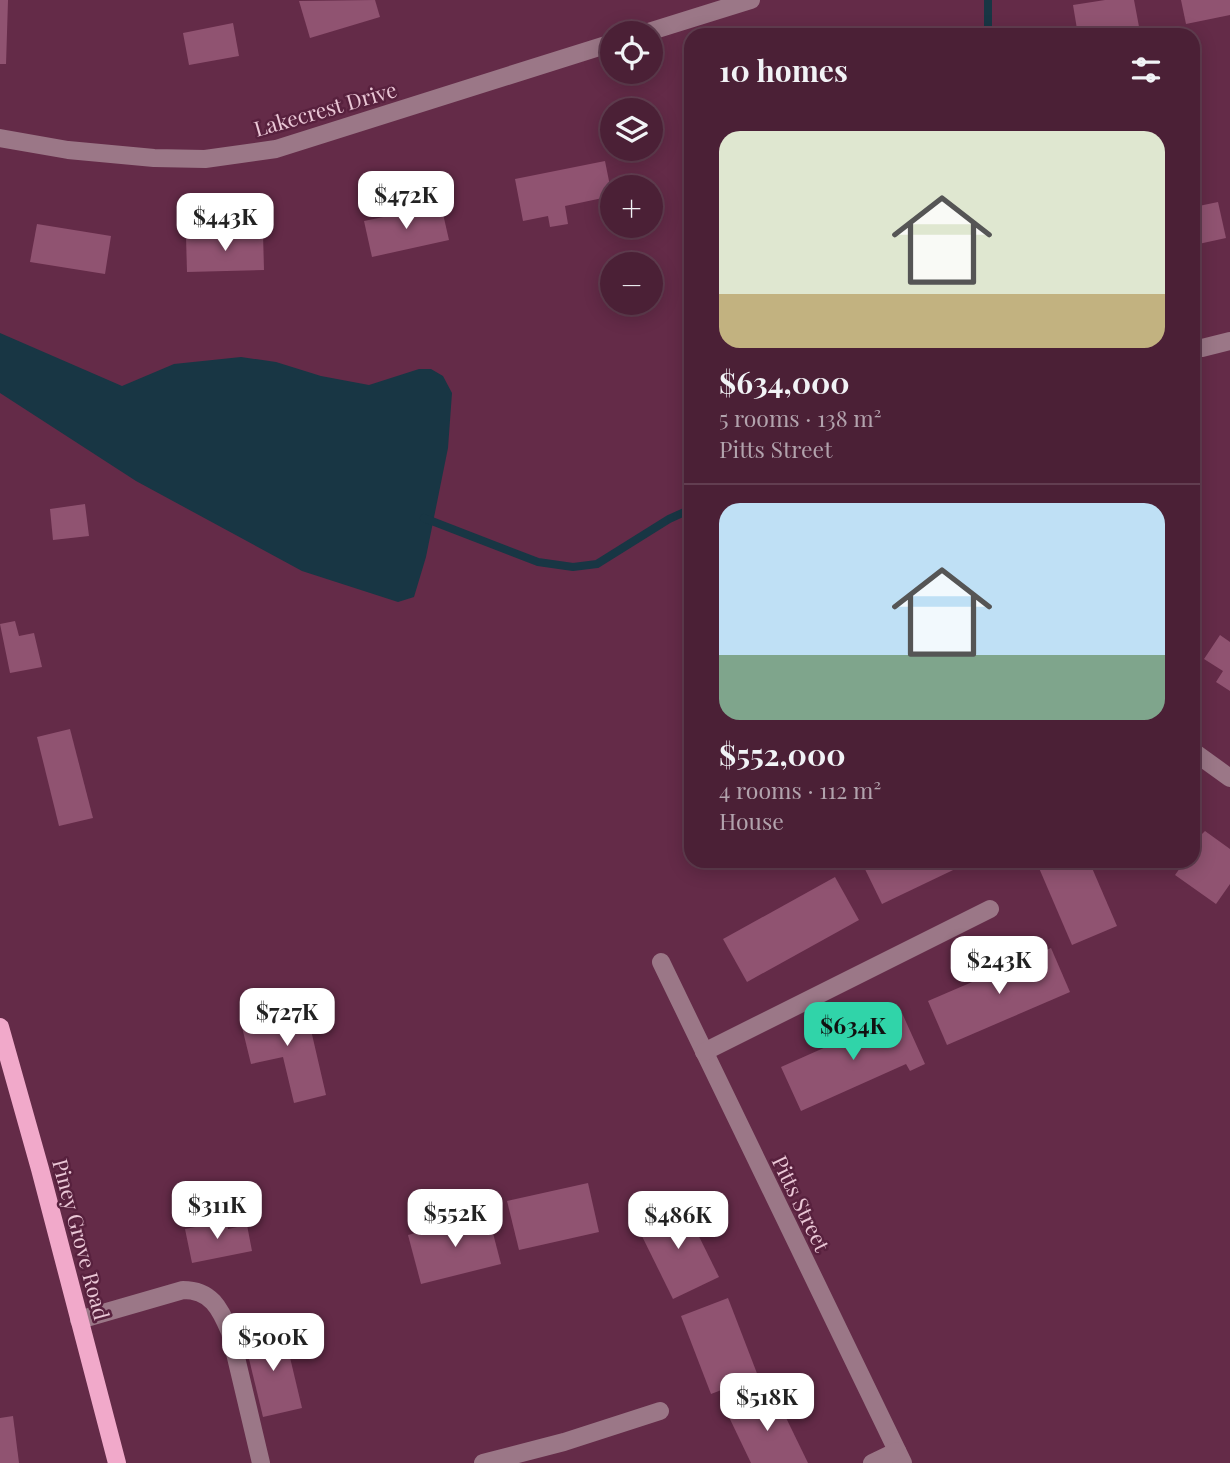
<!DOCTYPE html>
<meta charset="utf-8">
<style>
:root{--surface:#4b2036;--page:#52283e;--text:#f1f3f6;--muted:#b2a3ad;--line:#623e51;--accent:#30d4a9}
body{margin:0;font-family:"Playfair Display",serif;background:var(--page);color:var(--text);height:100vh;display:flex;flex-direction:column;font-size:26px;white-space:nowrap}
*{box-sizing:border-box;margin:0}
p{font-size:23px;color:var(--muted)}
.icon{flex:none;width:38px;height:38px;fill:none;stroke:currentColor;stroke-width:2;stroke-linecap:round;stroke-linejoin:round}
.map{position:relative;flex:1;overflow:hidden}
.drawer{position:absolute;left:684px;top:28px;width:516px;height:840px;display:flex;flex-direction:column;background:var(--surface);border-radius:21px;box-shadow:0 4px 18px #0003,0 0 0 2px var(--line)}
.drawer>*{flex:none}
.buttons{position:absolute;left:600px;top:21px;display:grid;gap:14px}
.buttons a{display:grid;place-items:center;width:63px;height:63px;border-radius:50%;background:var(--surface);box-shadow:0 4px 18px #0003,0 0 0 2px var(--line);font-size:35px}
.price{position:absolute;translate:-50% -60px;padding:0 16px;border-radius:14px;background:#fff;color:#222;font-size:23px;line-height:46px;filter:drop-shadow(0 2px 4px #0008)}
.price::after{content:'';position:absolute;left:50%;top:42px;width:21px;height:16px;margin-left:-10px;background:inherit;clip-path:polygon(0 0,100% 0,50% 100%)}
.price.on{background:var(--accent);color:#111}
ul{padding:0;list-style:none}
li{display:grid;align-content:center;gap:14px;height:371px;padding:0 35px}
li+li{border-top:2px solid var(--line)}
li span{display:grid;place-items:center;height:217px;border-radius:21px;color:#555}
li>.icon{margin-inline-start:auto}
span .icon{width:126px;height:126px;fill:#fffc;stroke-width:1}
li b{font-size:30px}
h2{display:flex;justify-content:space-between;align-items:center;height:84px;padding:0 35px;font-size:30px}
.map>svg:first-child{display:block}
.water{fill:#183644}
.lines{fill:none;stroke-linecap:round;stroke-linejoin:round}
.stream{stroke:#183644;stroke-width:8}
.building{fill:#905371}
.minor{stroke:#9b7787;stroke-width:18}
.major{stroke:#f1a9ca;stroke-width:18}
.labels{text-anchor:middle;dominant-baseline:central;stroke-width:5;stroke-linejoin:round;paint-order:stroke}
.street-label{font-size:21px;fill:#eac7d6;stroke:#58213e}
</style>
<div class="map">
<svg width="1230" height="1463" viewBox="0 0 1230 1463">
<rect width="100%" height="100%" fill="#642b48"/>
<!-- water -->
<path class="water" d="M0,333L122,386L174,364L241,357L276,362L321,376L369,385L419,369H431L443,376L452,393L448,448L426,557L414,597L398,602L302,571L136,481L0,393Z"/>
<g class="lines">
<!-- stream -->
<g class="stream">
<path d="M988,35V0"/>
<path d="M424,518L538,562L573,567L597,564L669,519L691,509"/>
</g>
</g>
<!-- building -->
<g class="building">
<path d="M0,0H8L6,64H0Z"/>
<path d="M375,0L380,17L310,38L299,1Z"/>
<path d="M1105,0H1134L1140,32L1121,35H1078L1073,5Z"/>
<path d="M1181,0H1230V15L1186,24Z"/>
<path d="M233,23L239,56L189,65L183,33Z"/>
<path d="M605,161L612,196L565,206L568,224L550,227L548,216L523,221L515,179Z"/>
<path d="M1218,202L1226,238L1194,245V207Z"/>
<path d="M441,205L449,240L372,257L364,221Z"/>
<path d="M37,224L111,236L105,274L30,262Z"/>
<path d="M263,234L264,270L187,272L186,236Z"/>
<path d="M85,504L89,536L53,540L50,509Z"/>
<path d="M15,621L19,636L34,633L42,667L10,673L0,624Z"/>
<path d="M1220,635L1230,642V691L1216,682L1223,671L1204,659Z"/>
<path d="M70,729L93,818L59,826L37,737Z"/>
<path d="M1194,830L1201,835L1205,831L1230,849V884L1216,904L1175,875L1185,861H1194Z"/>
<path d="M866,861H972L882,904L862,863Z"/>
<path d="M1036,861H1089L1117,926L1072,945Z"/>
<path d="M835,877L859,920L747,982L723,939Z"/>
<path d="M1051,948L1070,992L947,1045L928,1001Z"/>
<path d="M305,1004L326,1095L294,1103L283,1057L251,1064L240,1019Z"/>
<path d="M902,1013L925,1064L910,1071L906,1064L801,1111L781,1067Z"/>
<path d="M588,1183L599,1232L519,1250L507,1201Z"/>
<path d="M682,1202L719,1277L673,1299L636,1224Z"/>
<path d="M488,1214L501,1264L421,1284L408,1235Z"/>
<path d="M226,1221L228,1229L247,1225L252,1251L192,1263L185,1229Z"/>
<path d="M728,1298L758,1376L711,1394L681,1316Z"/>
<path d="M283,1328L302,1408L263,1417L244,1338Z"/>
<path d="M774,1393L808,1463H751L728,1415Z"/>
<path d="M13,1416L19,1463H0V1418Z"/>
</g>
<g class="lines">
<!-- minor -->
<g class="minor">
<path d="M645,33L751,0"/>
<path d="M0,138L68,150L154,158L205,159L276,149L612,43"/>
<path d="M1202,348L1230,341"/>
<path d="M1194,752L1230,778"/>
<path d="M661,962L903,1463"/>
<path d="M704,1052L990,909"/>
<path d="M79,1320L183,1290C211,1290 220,1308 230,1332L261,1463"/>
<path d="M483,1463L564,1442L660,1411"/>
<path d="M872,1463L897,1451"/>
</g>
<!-- major -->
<path class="major" d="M0,1027L40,1169L117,1463"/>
</g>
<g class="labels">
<!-- street labels -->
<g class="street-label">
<text transform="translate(325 108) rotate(-16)">Lakecrest Drive</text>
<text transform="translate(802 1203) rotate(64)">Pitts Street</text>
<text transform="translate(82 1239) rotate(75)">Piney Grove Road</text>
</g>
</g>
</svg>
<div class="buttons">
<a><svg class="icon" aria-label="locate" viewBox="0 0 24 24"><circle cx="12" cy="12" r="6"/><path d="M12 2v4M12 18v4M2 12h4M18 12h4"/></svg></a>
<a><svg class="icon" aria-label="layers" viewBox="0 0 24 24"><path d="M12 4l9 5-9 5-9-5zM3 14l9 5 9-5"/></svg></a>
<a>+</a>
<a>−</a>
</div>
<b class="price" style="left:406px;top:231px">$472K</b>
<b class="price" style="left:225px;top:253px">$443K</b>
<b class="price" style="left:999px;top:996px">$243K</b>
<b class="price" style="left:287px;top:1048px">$727K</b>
<b class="price on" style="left:853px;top:1062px">$634K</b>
<b class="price" style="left:217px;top:1241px">$311K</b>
<b class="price" style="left:455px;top:1249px">$552K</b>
<b class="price" style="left:678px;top:1251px">$486K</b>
<b class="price" style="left:273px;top:1373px">$500K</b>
<b class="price" style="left:767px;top:1433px">$518K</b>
<section class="drawer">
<h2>10 homes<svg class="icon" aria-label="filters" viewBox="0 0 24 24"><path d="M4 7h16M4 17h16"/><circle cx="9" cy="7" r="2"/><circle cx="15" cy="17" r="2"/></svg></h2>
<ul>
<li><span style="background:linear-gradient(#dfe7d0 75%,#c2b280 0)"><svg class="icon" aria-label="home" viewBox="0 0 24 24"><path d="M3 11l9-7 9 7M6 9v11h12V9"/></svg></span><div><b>$634,000</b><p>5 rooms · 138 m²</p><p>Pitts Street</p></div></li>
<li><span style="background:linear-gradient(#bfe0f5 70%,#7fa58c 0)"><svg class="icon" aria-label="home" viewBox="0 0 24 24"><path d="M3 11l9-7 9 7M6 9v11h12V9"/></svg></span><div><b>$552,000</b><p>4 rooms · 112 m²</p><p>House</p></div></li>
</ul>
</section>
</div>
